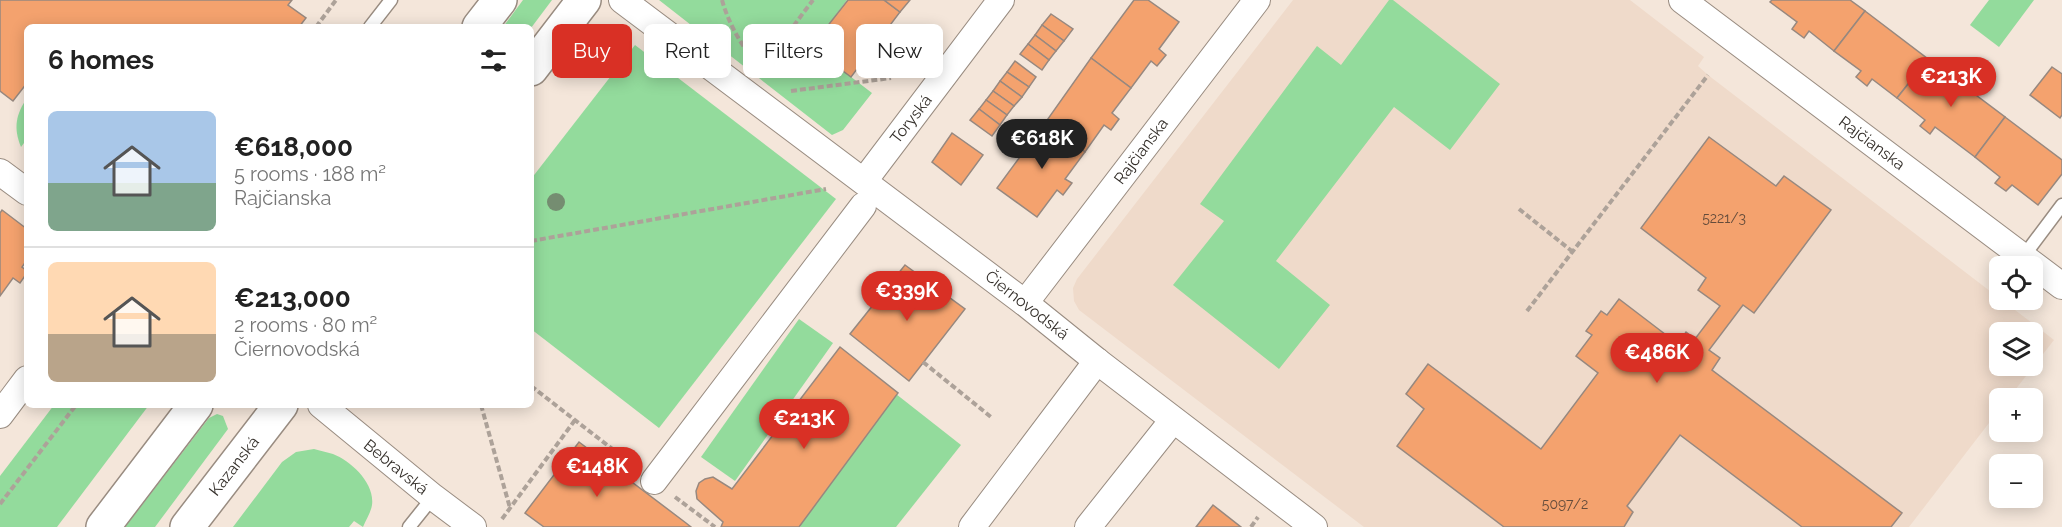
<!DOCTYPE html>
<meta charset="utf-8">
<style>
:root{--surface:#fff;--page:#f6f6f6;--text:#222;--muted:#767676;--line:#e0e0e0;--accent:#d93025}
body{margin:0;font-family:Raleway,sans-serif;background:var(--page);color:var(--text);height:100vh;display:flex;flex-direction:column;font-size:22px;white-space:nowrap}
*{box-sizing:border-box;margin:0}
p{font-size:20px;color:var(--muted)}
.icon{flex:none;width:33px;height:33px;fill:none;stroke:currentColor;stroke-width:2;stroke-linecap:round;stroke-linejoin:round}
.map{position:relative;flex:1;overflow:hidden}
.sheet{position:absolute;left:24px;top:24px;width:510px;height:384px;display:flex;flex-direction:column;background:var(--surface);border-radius:9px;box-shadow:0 3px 15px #0003}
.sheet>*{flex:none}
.top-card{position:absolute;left:552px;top:24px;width:570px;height:54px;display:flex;gap:12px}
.controls{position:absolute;left:1989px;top:256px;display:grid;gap:12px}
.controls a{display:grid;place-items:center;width:54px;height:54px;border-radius:9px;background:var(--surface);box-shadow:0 3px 15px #0003;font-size:30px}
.price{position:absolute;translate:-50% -51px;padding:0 14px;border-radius:21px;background:var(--accent);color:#fff;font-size:20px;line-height:39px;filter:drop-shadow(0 2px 3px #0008)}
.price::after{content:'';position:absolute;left:50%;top:36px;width:18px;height:14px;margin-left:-9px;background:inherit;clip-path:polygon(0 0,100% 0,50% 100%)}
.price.active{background:#222;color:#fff}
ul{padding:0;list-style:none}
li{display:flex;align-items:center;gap:18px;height:150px;padding:0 24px}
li+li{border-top:2px solid var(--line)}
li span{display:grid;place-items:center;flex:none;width:168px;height:120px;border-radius:9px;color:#555}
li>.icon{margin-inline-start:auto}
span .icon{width:72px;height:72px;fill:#fffc;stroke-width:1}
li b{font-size:26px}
h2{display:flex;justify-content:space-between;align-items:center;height:72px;padding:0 24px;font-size:26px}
.pill{padding:0 21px;border-radius:9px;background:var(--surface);box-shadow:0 3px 15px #0003;font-size:21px;line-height:54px}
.pill.active{background:var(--accent);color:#fff}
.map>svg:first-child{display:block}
.built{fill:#efdaca;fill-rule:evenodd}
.green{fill:#93db9c}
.building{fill:#f4a26e;stroke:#97887f;stroke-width:1.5}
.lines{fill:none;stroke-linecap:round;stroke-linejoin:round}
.lane-casing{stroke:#998c81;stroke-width:15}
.street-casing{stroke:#998c81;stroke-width:28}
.secondary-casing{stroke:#998c81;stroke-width:36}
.path{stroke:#ada299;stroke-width:4;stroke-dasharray:6 3;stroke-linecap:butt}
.lane{stroke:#fff;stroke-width:12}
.street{stroke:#fff;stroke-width:26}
.secondary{stroke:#fff;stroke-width:33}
.tree{fill:#758d71}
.labels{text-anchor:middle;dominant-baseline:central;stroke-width:4.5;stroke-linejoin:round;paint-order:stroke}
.number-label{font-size:14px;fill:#644c3b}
.street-label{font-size:16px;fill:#342f2a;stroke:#fff}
</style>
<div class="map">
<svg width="2062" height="527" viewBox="0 0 2062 527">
<rect width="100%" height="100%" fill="#f4e6da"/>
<!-- built -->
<path class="built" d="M1293,0H1630L1704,57L1698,66L1708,75L1999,298L2000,300H2002L2054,340L2008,399H2000L1999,410L1909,527H1364L1079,310L1074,301L1073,288L1077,279ZM2000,333H2032V366H2000Z"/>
<!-- green -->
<g class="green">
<path d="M523,0H552L531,28L503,27Z"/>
<path d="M659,0H847L812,47L872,93L843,130L832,135Z"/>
<path d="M1389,0H1393L1500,84L1450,150L1394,107L1276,261L1330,305L1279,369L1173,285L1224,221L1200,204L1317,46L1341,65Z"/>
<path d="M1989,0H2034L1999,47L1970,25Z"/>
<path d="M635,45L836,199L659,428L531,329V179Z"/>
<path d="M27,98V139L21,147C13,128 16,114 27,98Z"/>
<path d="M799,319L833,343L735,481L701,457Z"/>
<path d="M896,394L961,445L896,527H801L799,526Z"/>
<path d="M54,405H149L57,527H0V476Z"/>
<path d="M217,414L223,416L228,429L155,527H125L202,427L209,418Z"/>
<path d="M314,449C320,451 327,452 333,454C351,461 375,483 372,505C371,512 366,520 363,527L354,521L349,527H233L282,462L296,452Z"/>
</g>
<!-- building -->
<g class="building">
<path d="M0,0H292L288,5L306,18L299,27H27V83L13,101L0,91Z"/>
<path d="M848,0H884L900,12L851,77L811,47Z"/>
<path d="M884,0H910L900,12Z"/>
<path d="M1134,0H1148L1179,22L1159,49L1166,55L1157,66L1151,61L1131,88L1091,58Z"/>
<path d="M1772,0H1850L1865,11L1834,51L1809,31L1804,38L1792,29L1797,22L1770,2Z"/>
<path d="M1865,11L1928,59L1897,98L1872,79L1867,86L1856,77L1861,71L1834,51Z"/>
<path d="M1051,14L1073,29L1064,41L1042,25Z"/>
<path d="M1042,25L1064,41L1056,51L1035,35Z"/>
<path d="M1035,35L1056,51L1049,60L1028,44Z"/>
<path d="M1028,44L1049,60L1042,70L1020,54Z"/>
<path d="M1091,58L1131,88L1112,113L1119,119L1111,130L1104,125L1085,152L1045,123Z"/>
<path d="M1928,59L2005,117L1975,157L1935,127L1930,134L1920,126L1925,120L1897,98Z"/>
<path d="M1015,61L1036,77L1029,87L1007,72Z"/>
<path d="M2052,67L2062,74V115L2060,118L2030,95Z"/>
<path d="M1007,72L1029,87L1022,97L1000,81Z"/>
<path d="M1000,81L1022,97L1014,106L993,91Z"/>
<path d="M993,91L1014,106L1007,115L986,100Z"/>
<path d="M986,100L1007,115L1000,125L979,109Z"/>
<path d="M979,109L1000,125L992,136L970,120Z"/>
<path d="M2005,117L2062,160V174L2038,205L2012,185L2006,191L1995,183L2000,177L1975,157Z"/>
<path d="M1045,123L1085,152L1065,179L1072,183L1063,195L1057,190L1037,217L997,188Z"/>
<path d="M952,133L983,155L961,185L932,162Z"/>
<path d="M1709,137L1776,186L1784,176L1831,210L1754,313L1743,305L1709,350L1720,358L1712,370L1902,513L1891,527H1802L1680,435L1627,506L1633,512L1624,527H1504L1397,446L1424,409L1406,394L1428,364L1541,449L1598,373L1576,356L1592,335L1586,331L1601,311L1607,315L1619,299L1678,344L1686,332L1695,339L1720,306L1698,290L1706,278L1641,228Z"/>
<path d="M2,210L27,229V260L22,267L27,271V273L20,283L13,278L0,296V213Z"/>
<path d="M905,265L965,309L909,381L850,334Z"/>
<path d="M840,347L898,393L799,527H721L723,522L697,499L696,491L699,483L705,479L713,477L732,489Z"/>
<path d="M579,442L686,523L691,527H544L525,513Z"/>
<path d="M1213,505L1241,527H1196Z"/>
</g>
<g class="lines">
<defs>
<g id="lane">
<path d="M370,27L391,0"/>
<path d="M2023,257L2062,205"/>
<path d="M409,527L433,497"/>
</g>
<g id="street">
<path d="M622,0L1025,303L1097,361L1314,527"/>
<path d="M1682,0L2062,286"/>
<path d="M0,172L27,192"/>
<path d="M864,181L1001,0"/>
<path d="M1025,303L1257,0"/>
<path d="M321,405L433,497L473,527"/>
<path d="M0,415L27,379"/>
<path d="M654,481L863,206"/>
<path d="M972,527L1097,361"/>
<path d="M1088,527L1173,420"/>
</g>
<g id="secondary">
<path d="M479,27L500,0"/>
<path d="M531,69L584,0"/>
<path d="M103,527L196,405"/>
<path d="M187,527L281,405"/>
</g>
</defs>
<!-- lane casing -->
<use href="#lane" class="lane-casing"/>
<!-- street casing -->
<use href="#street" class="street-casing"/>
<!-- secondary casing -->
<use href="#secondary" class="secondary-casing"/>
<!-- path -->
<g class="path">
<path d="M722,0C728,22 742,48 758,64"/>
<path d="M316,27L336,0"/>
<path d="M761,69L813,0"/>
<path d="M791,91L891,78"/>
<path d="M1519,209L1573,252"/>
<path d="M531,241L826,189"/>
<path d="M1527,311L1708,75"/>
<path d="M923,362L991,417"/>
<path d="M531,386L633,465"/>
<path d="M481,405L510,508"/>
<path d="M675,497L715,527"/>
<path d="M0,504L76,405"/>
<path d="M502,519L575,420"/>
<path d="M1251,527L1258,517"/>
</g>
<!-- lane -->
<use href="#lane" class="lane"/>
<!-- street -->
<use href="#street" class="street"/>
<!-- secondary -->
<use href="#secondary" class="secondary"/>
</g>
<!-- trees -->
<circle class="tree" cx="556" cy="202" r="9"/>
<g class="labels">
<!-- number labels -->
<g class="number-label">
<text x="1724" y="218">5221/3</text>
<text x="1565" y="504">5097/2</text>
</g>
<!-- street labels -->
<g class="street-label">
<text transform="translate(911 119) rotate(-52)">Toryská</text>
<text transform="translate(1872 143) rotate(37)">Rajčianska</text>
<text transform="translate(1141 151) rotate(-53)">Rajčianska</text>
<text transform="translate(1027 305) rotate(38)">Čiernovodská</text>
<text transform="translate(234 466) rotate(-52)">Kazanská</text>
<text transform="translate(396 467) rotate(39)">Bebravská</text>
</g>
</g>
</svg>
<div class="controls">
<a><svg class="icon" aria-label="locate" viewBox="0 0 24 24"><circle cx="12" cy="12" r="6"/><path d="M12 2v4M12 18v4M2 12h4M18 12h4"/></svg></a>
<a><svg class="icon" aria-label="layers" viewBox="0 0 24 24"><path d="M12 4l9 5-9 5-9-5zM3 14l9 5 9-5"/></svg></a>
<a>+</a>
<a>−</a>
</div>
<b class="price" style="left:1951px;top:108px">€213K</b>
<b class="price active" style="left:1042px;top:170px">€618K</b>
<b class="price" style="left:907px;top:322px">€339K</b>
<b class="price" style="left:1657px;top:384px">€486K</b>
<b class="price" style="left:804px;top:450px">€213K</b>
<b class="price" style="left:597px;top:498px">€148K</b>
<div class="top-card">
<a class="pill active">Buy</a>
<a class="pill">Rent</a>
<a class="pill">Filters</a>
<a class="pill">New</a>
</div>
<section class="sheet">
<h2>6 homes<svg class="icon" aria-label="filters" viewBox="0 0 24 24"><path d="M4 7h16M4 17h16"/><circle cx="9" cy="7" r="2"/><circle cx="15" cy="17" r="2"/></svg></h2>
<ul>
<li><span style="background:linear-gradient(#a9c7e8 60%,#7fa58c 0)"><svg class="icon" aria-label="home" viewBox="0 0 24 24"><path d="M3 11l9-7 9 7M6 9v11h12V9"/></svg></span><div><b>€618,000</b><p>5 rooms · 188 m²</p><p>Rajčianska</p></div></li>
<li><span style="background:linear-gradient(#ffd9b3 60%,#b9a48a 0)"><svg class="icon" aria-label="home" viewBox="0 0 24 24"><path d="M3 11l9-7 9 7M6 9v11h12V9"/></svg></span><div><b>€213,000</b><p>2 rooms · 80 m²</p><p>Čiernovodská</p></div></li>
</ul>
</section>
</div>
